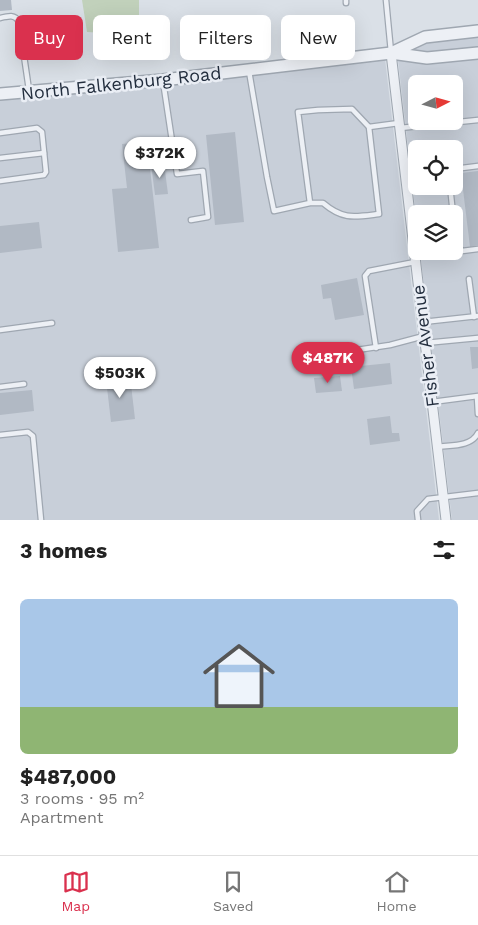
<!DOCTYPE html>
<meta charset="utf-8">
<style>
:root{--surface:#fff;--page:#f2f2f2;--text:#222;--muted:#767676;--line:#e0e0e0;--accent:#da314e}
body{margin:0;font-family:"Work Sans",sans-serif;background:var(--page);color:var(--text);height:100vh;display:flex;flex-direction:column;font-size:19px;white-space:nowrap}
*{box-sizing:border-box;margin:0}
p{font-size:16px;color:var(--muted)}
.icon{flex:none;width:28px;height:28px;fill:none;stroke:currentColor;stroke-width:2;stroke-linecap:round;stroke-linejoin:round}
.map{position:relative;height:520px;overflow:hidden}
.details{display:flex;flex-direction:column;background:var(--surface);flex:1}
.details>*{flex:none}
.hud{position:absolute;left:15px;top:15px;width:449px;height:45px;display:flex;gap:10px}
.needle{width:32px;rotate:84deg}
.tools{position:absolute;left:408px;top:75px;display:grid;gap:10px}
.tools a{display:grid;place-items:center;width:55px;height:55px;border-radius:8px;background:var(--surface);box-shadow:0 5px 20px #0002;font-size:25px}
.price{position:absolute;translate:-50% -42px;padding:0 11px;border-radius:18px;background:#fff;color:#222;font-size:16px;line-height:32px;filter:drop-shadow(0 1px 2px #0008)}
.price::after{content:'';position:absolute;left:50%;top:30px;width:15px;height:11px;margin-left:-8px;background:inherit;clip-path:polygon(0 0,100% 0,50% 100%)}
.price.active{background:var(--accent);color:#fff}
ul{padding:0;list-style:none}
li{display:grid;align-content:center;gap:10px;height:265px;padding:0 20px}
li+li{border-top:1px solid var(--line)}
li span{display:grid;place-items:center;height:155px;border-radius:8px;color:#555}
li>.icon{margin-inline-start:auto}
span .icon{width:90px;height:90px;fill:#fffc;stroke-width:1}
li b{font-size:21px}
h2{display:flex;justify-content:space-between;align-items:center;height:60px;padding:0 20px;font-size:21px}
.pill{padding:0 18px;border-radius:8px;background:var(--surface);box-shadow:0 5px 20px #0002;font-size:18px;line-height:45px}
.pill.active{background:var(--accent);color:#fff}
.menu{display:flex;justify-content:space-around;align-items:center;height:70px;border-top:1px solid var(--line);background:var(--surface);font-size:14px;color:var(--muted)}
.menu a{display:grid;justify-items:center;gap:2px}
.menu .active{color:var(--accent)}
.map>svg:first-child{display:block}
.built{fill:#c8cfd9;fill-rule:evenodd}
.green{fill:#c1d1bb}
.building{fill:#b1b9c4}
.lines{fill:none;stroke-linecap:round;stroke-linejoin:round}
.service-casing{stroke:#9fa7b1;stroke-width:7}
.minor-casing{stroke:#9fa7b1;stroke-width:11}
.tertiary-casing{stroke:#9fa7b1;stroke-width:14}
.service{stroke:#edf0f5;stroke-width:4.5}
.minor{stroke:#edf0f5;stroke-width:9}
.tertiary{stroke:#edf0f5;stroke-width:11}
.labels{text-anchor:middle;dominant-baseline:central;stroke-width:5;stroke-linejoin:round;paint-order:stroke}
.street-label{font-size:18px;fill:#232e3e;stroke:#eaeef5}
</style>
<div class="map">
<svg width="478" height="520" viewBox="0 0 478 520">
<rect width="100%" height="100%" fill="#dae0e7"/>
<!-- built -->
<g class="built">
<path d="M478,37V47L427,53L411,50L427,42Z"/>
<path d="M478,58V520H452L420,251H454V214H416V216L398,60L428,64ZM416,84H454V121H416ZM416,149H454V186H416Z"/>
<path d="M385,59L439,520H0V100L164,85Z"/>
</g>
<!-- green -->
<path class="green" d="M82,0H139V35L87,32Z"/>
<!-- building -->
<g class="building">
<path d="M0,0H11L12,10L0,11Z"/>
<path d="M235,132L244,222L215,225L206,135Z"/>
<path d="M147,142L159,248L118,252L112,189L127,188L122,144Z"/>
<path d="M164,163L168,194L155,195L151,164Z"/>
<path d="M478,171V245L470,247L461,173Z"/>
<path d="M39,222L42,248L0,253V226Z"/>
<path d="M357,278L364,315L335,320L331,298L323,299L321,285Z"/>
<path d="M470,347H478V368L472,369Z"/>
<path d="M390,363L392,384L354,389L351,367Z"/>
<path d="M130,376L135,419L111,422L106,379Z"/>
<path d="M340,376L342,391L316,393L314,378Z"/>
<path d="M32,390L34,411L0,415V393Z"/>
<path d="M390,416L392,433H399L400,441L370,445L367,419Z"/>
</g>
<g class="lines">
<defs>
<g id="service">
<path d="M346,0V3"/>
<path d="M386,0L391,52"/>
<path d="M0,18C8,16 15,14 19,22L29,90"/>
<path d="M249,71L267,177L274,211L310,203H323C343,220 354,217 379,214L369,127L352,109L318,110L298,112L310,203"/>
<path d="M163,81L177,174L203,171L208,217L191,220"/>
<path d="M369,127L399,123"/>
<path d="M400,128L478,120"/>
<path d="M0,133L37,128L42,132L46,172L44,175L0,181"/>
<path d="M0,158L44,153"/>
<path d="M454,169L478,166"/>
<path d="M405,177L416,176"/>
<path d="M450,186L453,214"/>
<path d="M454,220C455,232 453,242 462,251L478,249"/>
<path d="M469,279L474,317"/>
<path d="M423,322L478,316"/>
<path d="M0,330L52,323"/>
<path d="M425,343L478,338"/>
<path d="M376,348L365,276L369,271L415,262"/>
<path d="M317,356L390,345L424,336"/>
<path d="M0,387L24,384"/>
<path d="M477,397L478,414"/>
<path d="M432,402L478,396"/>
<path d="M0,435L28,432L33,436L41,520"/>
<path d="M437,447C451,445 471,447 478,433"/>
<path d="M418,520L417,511L428,499L478,493"/>
</g>
<path id="minor" d="M391,53L446,520"/>
<g id="tertiary">
<path d="M391,53L425,37L478,31"/>
<path d="M0,94L163,80L391,53L427,58L478,53"/>
</g>
</defs>
<!-- service casing -->
<use href="#service" class="service-casing"/>
<!-- minor casing -->
<use href="#minor" class="minor-casing"/>
<!-- tertiary casing -->
<use href="#tertiary" class="tertiary-casing"/>
<!-- service -->
<use href="#service" class="service"/>
<!-- minor -->
<use href="#minor" class="minor"/>
<!-- tertiary -->
<use href="#tertiary" class="tertiary"/>
</g>
<g class="labels">
<!-- street labels -->
<g class="street-label">
<text transform="translate(121 83) rotate(-6)">North Falkenburg Road</text>
<text transform="translate(425 346) rotate(-97)">Fisher Avenue</text>
</g>
</g>
</svg>
<div class="tools">
<a><svg class="needle" viewBox="-14 -14 28 28"><path d="M0-13l5 13h-10z" fill="#e53935"/><path d="M0 13l5-13h-10z" fill="#767676"/></svg></a>
<a><svg class="icon" aria-label="locate" viewBox="0 0 24 24"><circle cx="12" cy="12" r="6"/><path d="M12 2v4M12 18v4M2 12h4M18 12h4"/></svg></a>
<a><svg class="icon" aria-label="layers" viewBox="0 0 24 24"><path d="M12 4l9 5-9 5-9-5zM3 14l9 5 9-5"/></svg></a>
</div>
<b class="price" style="left:160px;top:179px">$372K</b>
<b class="price active" style="left:328px;top:384px">$487K</b>
<b class="price" style="left:120px;top:399px">$503K</b>
<div class="hud">
<a class="pill active">Buy</a>
<a class="pill">Rent</a>
<a class="pill">Filters</a>
<a class="pill">New</a>
</div>
</div>
<section class="details">
<h2>3 homes<svg class="icon" aria-label="filters" viewBox="0 0 24 24"><path d="M4 7h16M4 17h16"/><circle cx="9" cy="7" r="2"/><circle cx="15" cy="17" r="2"/></svg></h2>
<ul>
<li><span style="background:linear-gradient(#a9c7e8 70%,#8fb573 0)"><svg class="icon" aria-label="home" viewBox="0 0 24 24"><path d="M3 11l9-7 9 7M6 9v11h12V9"/></svg></span><div><b>$487,000</b><p>3 rooms · 95 m²</p><p>Apartment</p></div></li>
</ul>
</section>
<nav class="menu">
<a class="active"><svg class="icon" aria-label="map" viewBox="0 0 24 24"><path d="M3 6l6-2 6 2 6-2v14l-6 2-6-2-6 2zM9 4v14M15 6v14"/></svg>Map</a>
<a><svg class="icon" aria-label="saved" viewBox="0 0 24 24"><path d="M7 4h10v16l-5-4-5 4z"/></svg>Saved</a>
<a><svg class="icon" aria-label="home" viewBox="0 0 24 24"><path d="M3 11l9-7 9 7M6 9v11h12V9"/></svg>Home</a>
</nav>
